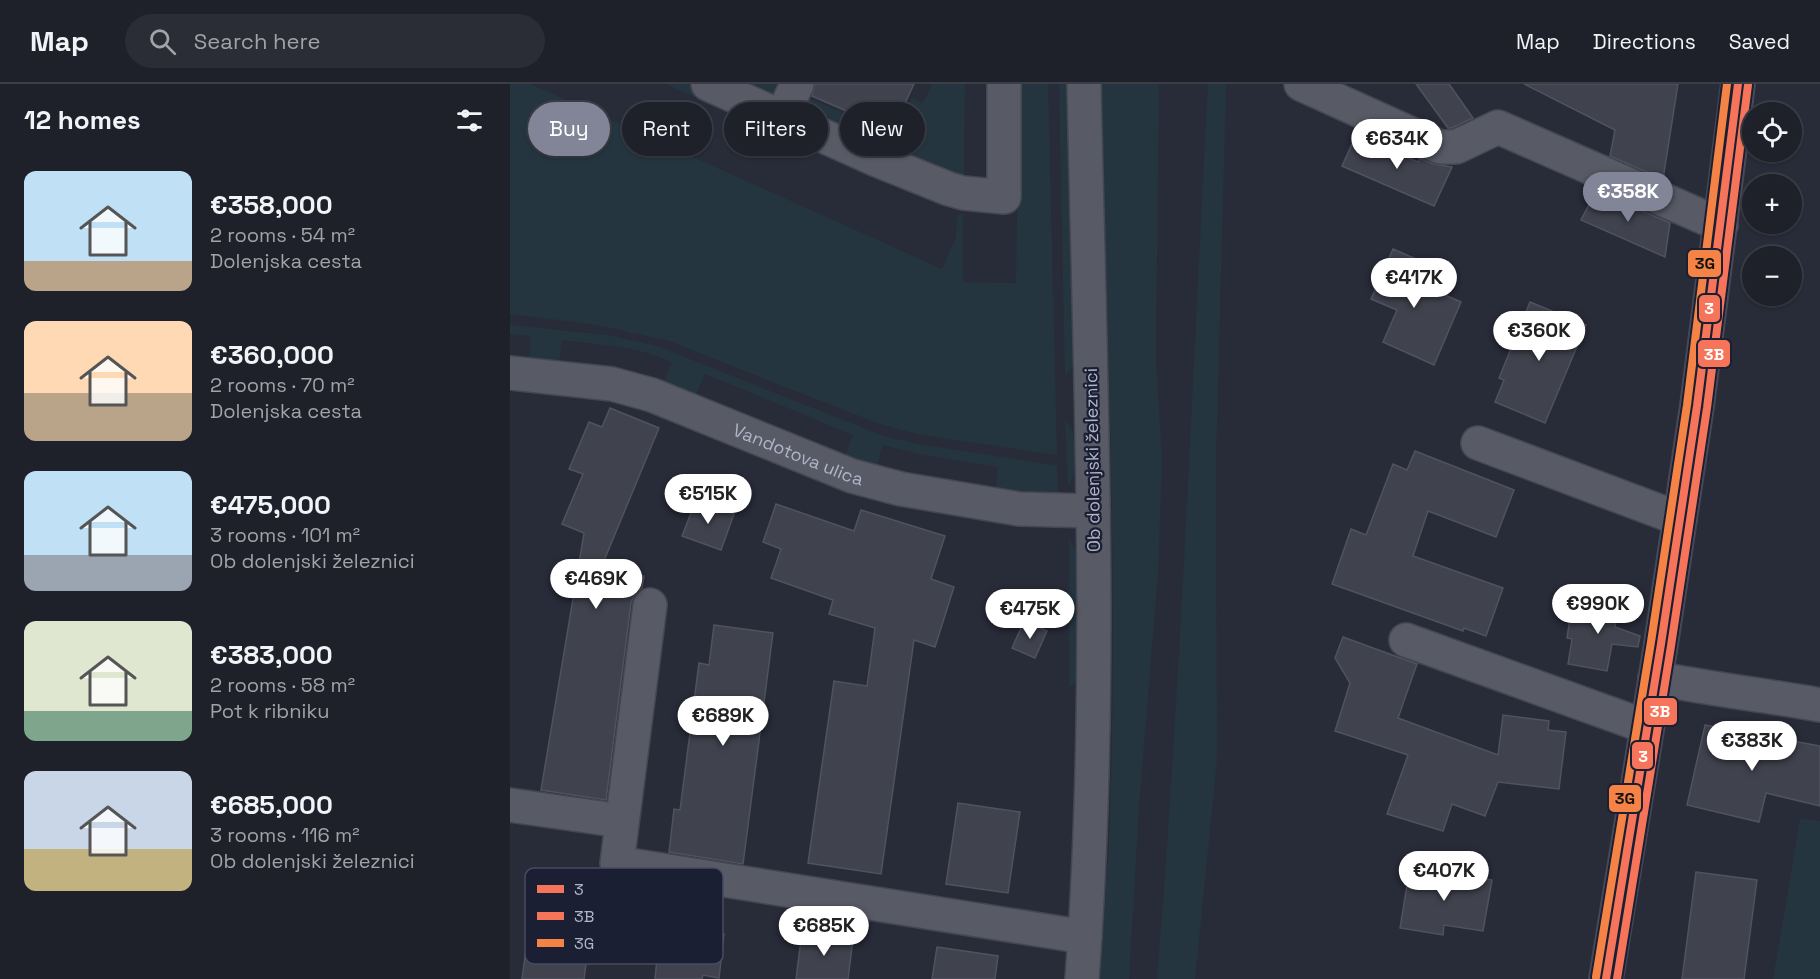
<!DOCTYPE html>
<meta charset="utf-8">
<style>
:root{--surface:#1e202a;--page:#2b2d36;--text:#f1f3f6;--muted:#a1a3a8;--line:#3c3e47;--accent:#818597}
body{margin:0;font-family:"Space Grotesk",sans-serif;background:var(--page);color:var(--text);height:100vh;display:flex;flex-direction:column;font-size:22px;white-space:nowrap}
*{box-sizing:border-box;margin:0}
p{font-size:20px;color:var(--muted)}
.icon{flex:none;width:33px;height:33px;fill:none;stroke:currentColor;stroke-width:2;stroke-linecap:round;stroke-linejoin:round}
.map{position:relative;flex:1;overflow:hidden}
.sheet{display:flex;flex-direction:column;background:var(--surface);width:510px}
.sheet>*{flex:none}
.banner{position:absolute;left:18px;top:18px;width:570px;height:54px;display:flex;gap:12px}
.buttons{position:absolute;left:1232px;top:18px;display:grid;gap:12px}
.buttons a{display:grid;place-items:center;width:60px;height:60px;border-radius:50%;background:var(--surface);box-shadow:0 2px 4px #0004,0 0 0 2px var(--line);font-size:30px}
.price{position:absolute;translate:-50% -51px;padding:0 14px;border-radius:21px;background:#fff;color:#222;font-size:20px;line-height:39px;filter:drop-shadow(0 2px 3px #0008)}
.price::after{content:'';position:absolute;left:50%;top:36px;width:18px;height:14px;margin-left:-9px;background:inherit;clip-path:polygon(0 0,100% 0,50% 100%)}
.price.active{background:var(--accent);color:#fff}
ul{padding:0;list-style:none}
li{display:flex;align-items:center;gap:18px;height:150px;padding:0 24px}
li span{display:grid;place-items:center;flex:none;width:168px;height:120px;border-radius:12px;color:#555}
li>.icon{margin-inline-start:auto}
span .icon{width:72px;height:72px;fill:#fffc;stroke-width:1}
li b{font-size:26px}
h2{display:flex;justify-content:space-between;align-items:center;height:72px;padding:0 24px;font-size:26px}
.tag{padding:0 21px;border-radius:27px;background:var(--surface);box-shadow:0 2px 4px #0004,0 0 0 2px var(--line);font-size:21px;line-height:54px}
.tag.active{background:var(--accent);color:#fff}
header{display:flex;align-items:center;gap:36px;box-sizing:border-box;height:84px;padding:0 30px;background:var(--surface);border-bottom:2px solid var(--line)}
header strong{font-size:28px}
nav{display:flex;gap:33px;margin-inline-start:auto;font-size:21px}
.search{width:420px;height:54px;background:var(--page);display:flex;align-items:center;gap:15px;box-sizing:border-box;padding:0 21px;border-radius:33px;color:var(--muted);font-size:22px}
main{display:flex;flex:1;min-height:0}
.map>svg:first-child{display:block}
.green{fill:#24353f}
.building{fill:#40424e;stroke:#505260;stroke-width:1.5}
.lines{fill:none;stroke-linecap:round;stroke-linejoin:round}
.minor-casing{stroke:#444751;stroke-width:36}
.major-casing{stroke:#454854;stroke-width:36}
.minor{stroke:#585a66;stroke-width:33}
.major{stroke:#5a5c68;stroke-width:33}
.bus-1-casing{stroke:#1a1f33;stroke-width:12}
.bus-2-casing{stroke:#1a1f33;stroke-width:12}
.bus-3-casing{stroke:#1a1f33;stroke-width:12}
.bus-1{stroke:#f5745a;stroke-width:8}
.bus-2{stroke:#f5745a;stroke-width:8}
.bus-3{stroke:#f58345;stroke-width:8}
.labels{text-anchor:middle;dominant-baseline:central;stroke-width:4.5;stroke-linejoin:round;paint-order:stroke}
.street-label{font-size:18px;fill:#b1b5ca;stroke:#1a1f33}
.key{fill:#1a1f33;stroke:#474c60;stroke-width:1.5}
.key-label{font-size:16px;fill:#b1b5ca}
.line-badge{stroke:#1a1f33;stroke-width:2}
.badge-label{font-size:16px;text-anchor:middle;font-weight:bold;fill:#fff}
.pale-badge-label{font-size:16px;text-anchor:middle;font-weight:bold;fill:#111}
</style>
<header>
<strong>Map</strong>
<div class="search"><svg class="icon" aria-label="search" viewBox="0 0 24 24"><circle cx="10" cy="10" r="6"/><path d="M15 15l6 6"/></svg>Search here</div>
<nav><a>Map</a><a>Directions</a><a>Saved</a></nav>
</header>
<main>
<section class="sheet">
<h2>12 homes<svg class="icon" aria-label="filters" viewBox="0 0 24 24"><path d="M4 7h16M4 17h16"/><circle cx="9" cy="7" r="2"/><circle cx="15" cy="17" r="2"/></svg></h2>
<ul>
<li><span style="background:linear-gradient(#bfe0f5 75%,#b9a48a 0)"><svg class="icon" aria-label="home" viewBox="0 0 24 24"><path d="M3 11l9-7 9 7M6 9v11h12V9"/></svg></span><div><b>€358,000</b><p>2 rooms · 54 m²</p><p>Dolenjska cesta</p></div></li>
<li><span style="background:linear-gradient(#ffd9b3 60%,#b9a48a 0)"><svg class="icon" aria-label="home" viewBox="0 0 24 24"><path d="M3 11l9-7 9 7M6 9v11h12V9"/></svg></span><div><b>€360,000</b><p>2 rooms · 70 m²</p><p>Dolenjska cesta</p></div></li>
<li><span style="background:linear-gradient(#bfe0f5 70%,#9aa5b1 0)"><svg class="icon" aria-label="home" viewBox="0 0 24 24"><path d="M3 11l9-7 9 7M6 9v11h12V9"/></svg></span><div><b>€475,000</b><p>3 rooms · 101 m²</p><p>Ob dolenjski železnici</p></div></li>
<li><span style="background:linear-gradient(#dfe7d0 75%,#7fa58c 0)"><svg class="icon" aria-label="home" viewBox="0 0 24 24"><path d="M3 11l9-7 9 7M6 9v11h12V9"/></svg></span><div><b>€383,000</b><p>2 rooms · 58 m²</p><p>Pot k ribniku</p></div></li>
<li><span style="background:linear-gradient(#c9d6e8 65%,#c2b280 0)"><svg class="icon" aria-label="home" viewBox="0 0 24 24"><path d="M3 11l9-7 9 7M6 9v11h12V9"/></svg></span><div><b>€685,000</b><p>3 rooms · 116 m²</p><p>Ob dolenjski železnici</p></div></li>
</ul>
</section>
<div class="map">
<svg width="1310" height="895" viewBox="0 0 1310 895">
<rect width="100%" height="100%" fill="#282b38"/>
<!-- green -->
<g class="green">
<path d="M0,0H21L432,185L446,153L447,132L453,129V198L506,199L509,0H538L547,371L406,350L367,339L159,257L88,241L0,230Z"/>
<path d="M156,0H177L364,84L413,110L407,112Z"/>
<path d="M220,0H275L266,21Z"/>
<path d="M422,0H455L454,94L284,29L292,11L384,51L401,14L413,19Z"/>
<path d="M549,0H557L564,277L560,287L555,292Z"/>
<path d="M591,0H649L646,272L652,378L648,489L629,723L619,895H589C593,842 598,789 600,736C608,491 597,245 591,0Z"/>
<path d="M698,0H716L706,378L707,676L685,895H647C671,597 682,298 698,0Z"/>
<path d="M0,241L97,251L147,262L376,353L409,360L547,382L548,409L534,413L485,407L488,383L413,371L373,361L366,384L334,374L343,351L195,290L184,314L153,300L162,278C129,262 88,261 52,256L49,281L19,277L21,252L0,250Z"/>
<path d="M555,336C571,354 569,382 558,402Z"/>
<path d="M559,454L566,467L568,476L569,596L559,603Z"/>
<path d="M1290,735L1310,737V895H1263Z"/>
</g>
<!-- building -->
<g class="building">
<path d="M305,0H404L382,47L302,12Z"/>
<path d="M906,0H939L963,34L942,44H938Z"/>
<path d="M1014,0H1168L1153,95L1100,72L1105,46Z"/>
<path d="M846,51L908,78L910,74L923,80L942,83L924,122L832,82Z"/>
<path d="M1086,107L1160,139L1155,173L1071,136Z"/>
<path d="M883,165L913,178L905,198L951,218L924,281L873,258L887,226L861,215Z"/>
<path d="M1020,218L1076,241L1035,339L985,318L994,296L989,294Z"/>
<path d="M100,324L149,344L91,484L134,492L132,504L125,510L121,519L96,716L31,706L74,449L52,440L73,390L59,385L79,338L92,343Z"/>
<path d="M905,367L1004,406L986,453L918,427L903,472L993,504L976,552L954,544L953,547L822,500L841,445L856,451L883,380L897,386Z"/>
<path d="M186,416L224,430L211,466L172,452Z"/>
<path d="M266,420L344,447L351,426L435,452L421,495L444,503L425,563L404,556L371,790L298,779L324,597L357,602L365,544L319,530L323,516L261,494L271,465L253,458Z"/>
<path d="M1088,510L1110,513L1105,543L1130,552L1128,563L1102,560L1097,587L1058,580L1062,555L1057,554L1061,528L1079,534Z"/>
<path d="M514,537L537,547L525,574L502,564Z"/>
<path d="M204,541L263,549L233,780L159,768L164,725L170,726L189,579L199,581Z"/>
<path d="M833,553L907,580L888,634L988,671L993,631L1039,637L1038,646L1056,648L1049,705L988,698L975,732L942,720L933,747L877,730L898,671L825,647L840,599L825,574Z"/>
<path d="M1195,641L1310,662V722L1256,709L1249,738L1177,721Z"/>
<path d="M448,719L510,728L498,809L436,800Z"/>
<path d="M900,783L982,796L973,847L934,841L933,851L890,844Z"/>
<path d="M1186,788L1247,796L1234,895H1172Z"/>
<path d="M152,824L203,830L201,848L214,850L209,894L193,891L192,895H145Z"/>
<path d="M19,843L80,851L74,895H12Z"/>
<path d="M292,848L343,855L338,895H286Z"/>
<path d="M427,863L488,872L485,895H422Z"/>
</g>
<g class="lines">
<defs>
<g id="minor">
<path d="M198,0L367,76L439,105L453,109L494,113V0"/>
<path d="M791,0L930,63H946L988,43L1211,141"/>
<path d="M272,33L287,0"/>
<path id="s1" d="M0,289L102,300L142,311L342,392L391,405L509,425L583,427"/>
<path d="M968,359L1170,435"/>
<path d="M140,521L107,779L575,853"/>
<path d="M896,556L1137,643"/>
<path d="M1145,594C1199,605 1255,611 1310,621"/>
<path d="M0,721L112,737"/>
<path d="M572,895C594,597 580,298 574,0"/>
</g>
<path id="major" d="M1096,895L1151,560L1187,322L1228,0"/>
</defs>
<!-- minor casing -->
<use href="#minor" class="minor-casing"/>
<!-- major casing -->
<use href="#major" class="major-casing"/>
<!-- minor -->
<use href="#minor" class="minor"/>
<!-- major -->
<use href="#major" class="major"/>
<defs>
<path id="bus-1" d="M1096,895L1151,560L1187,322L1228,0"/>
<path id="bus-2" d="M1107,895L1161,562L1197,324L1238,1"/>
<path id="bus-3" d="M1086,893L1141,558L1177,321L1217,0"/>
</defs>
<!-- bus-1 casing -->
<use href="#bus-1" class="bus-1-casing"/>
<!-- bus-2 casing -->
<use href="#bus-2" class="bus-2-casing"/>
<!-- bus-3 casing -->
<use href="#bus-3" class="bus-3-casing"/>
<!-- bus-1 -->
<use href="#bus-1" class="bus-1"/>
<!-- bus-2 -->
<use href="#bus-2" class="bus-2"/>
<!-- bus-3 -->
<use href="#bus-3" class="bus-3"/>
</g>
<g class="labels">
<!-- street labels -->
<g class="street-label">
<text stroke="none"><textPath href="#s1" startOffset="302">Vandotova ulica</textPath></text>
<text transform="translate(582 376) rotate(-91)">Ob dolenjski železnici</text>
</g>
</g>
<!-- legend -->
<rect x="15" y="784" width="198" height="96" rx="9" class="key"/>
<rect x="27" y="801" width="27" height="8" fill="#f5745a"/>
<rect x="27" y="828" width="27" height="8" fill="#f5745a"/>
<rect x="27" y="855" width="27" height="8" fill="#f58345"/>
<g class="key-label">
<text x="64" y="811">3</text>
<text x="64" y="838">3B</text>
<text x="64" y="865">3G</text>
</g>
<g class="line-badge">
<rect x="1177" y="165" width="35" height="29" rx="6" fill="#f58345"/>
<rect x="1188" y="210" width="23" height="29" rx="6" fill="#f5745a"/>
<rect x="1187" y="255" width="34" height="29" rx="6" fill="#f5745a"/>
<rect x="1133" y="613" width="35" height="29" rx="6" fill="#f5745a"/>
<rect x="1121" y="657" width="23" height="29" rx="6" fill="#f5745a"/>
<rect x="1098" y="700" width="34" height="29" rx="6" fill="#f58345"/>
</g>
<g class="badge-label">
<text x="1199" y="230">3</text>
<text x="1204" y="276">3B</text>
<text x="1150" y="633">3B</text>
<text x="1133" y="678">3</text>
</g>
<g class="pale-badge-label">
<text x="1195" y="185">3G</text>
<text x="1115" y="720">3G</text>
</g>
</svg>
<div class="buttons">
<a><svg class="icon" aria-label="locate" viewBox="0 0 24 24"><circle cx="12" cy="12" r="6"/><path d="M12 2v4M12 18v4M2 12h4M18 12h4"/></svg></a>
<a>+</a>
<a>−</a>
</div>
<b class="price" style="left:887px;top:86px">€634K</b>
<b class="price active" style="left:1118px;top:139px">€358K</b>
<b class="price" style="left:904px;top:225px">€417K</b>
<b class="price" style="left:1029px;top:278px">€360K</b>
<b class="price" style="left:198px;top:441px">€515K</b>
<b class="price" style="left:86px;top:526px">€469K</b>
<b class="price" style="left:1088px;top:551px">€990K</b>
<b class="price" style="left:520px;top:556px">€475K</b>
<b class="price" style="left:213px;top:663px">€689K</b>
<b class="price" style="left:1242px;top:688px">€383K</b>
<b class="price" style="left:934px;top:818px">€407K</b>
<b class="price" style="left:314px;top:873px">€685K</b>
<div class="banner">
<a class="tag active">Buy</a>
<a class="tag">Rent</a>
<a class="tag">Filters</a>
<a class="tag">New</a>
</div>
</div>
</main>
